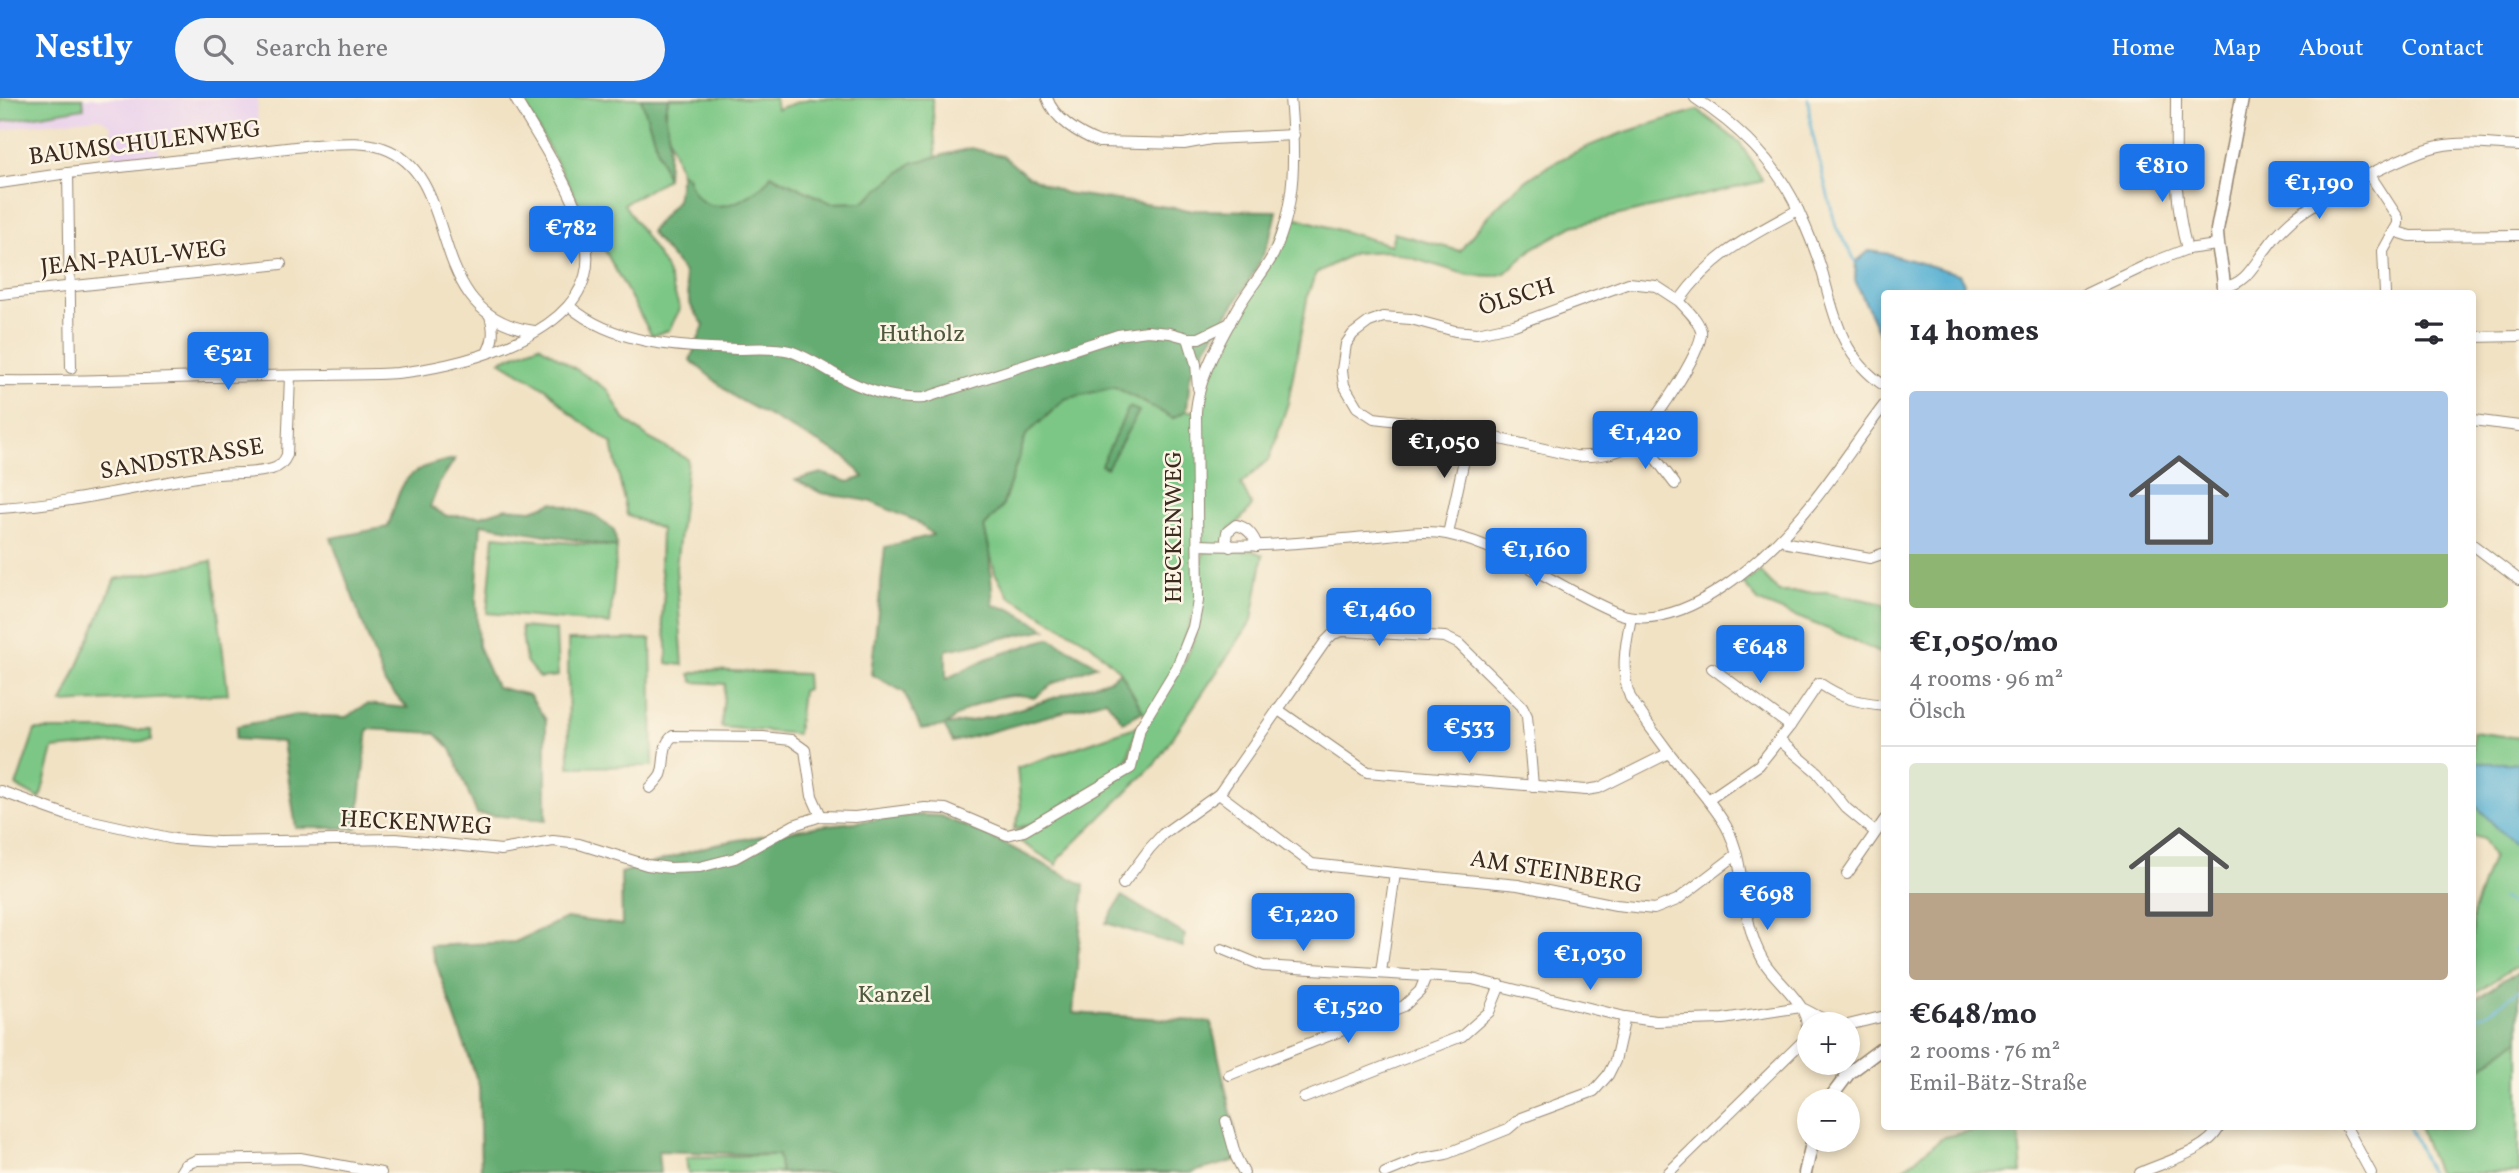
<!DOCTYPE html>
<meta charset="utf-8">
<style>
:root{--surface:#fff;--page:#f2f2f3;--text:#2b2b33;--muted:#7c7c81;--line:#e1e1e2;--accent:#1a73e8}
body{margin:0;font-family:Vollkorn,serif;background:var(--page);color:var(--text);height:100vh;display:flex;flex-direction:column;font-size:26px;white-space:nowrap}
*{box-sizing:border-box;margin:0}
p{font-size:23px;color:var(--muted)}
.icon{flex:none;width:38px;height:38px;fill:none;stroke:currentColor;stroke-width:2;stroke-linecap:round;stroke-linejoin:round}
.map{position:relative;flex:1;overflow:hidden}
.drawer{position:absolute;left:1881px;top:192px;width:595px;height:840px;display:flex;flex-direction:column;background:var(--surface);border-radius:7px;box-shadow:0 4px 10px #0003}
.drawer>*{flex:none}
.fabs{position:absolute;left:1797px;top:914px;display:grid;gap:14px}
.fabs a{display:grid;place-items:center;width:63px;height:63px;border-radius:50%;background:var(--surface);box-shadow:0 4px 10px #0003;font-size:35px}
.price{position:absolute;translate:-50% -60px;padding:0 16px;border-radius:7px;background:var(--accent);color:#fff;font-size:23px;line-height:46px;filter:drop-shadow(0 2px 4px #0008)}
.price::after{content:'';position:absolute;left:50%;top:42px;width:21px;height:16px;margin-left:-10px;background:inherit;clip-path:polygon(0 0,100% 0,50% 100%)}
.price.current{background:#222;color:#fff}
ul{padding:0;list-style:none}
li{display:grid;align-content:center;gap:14px;height:371px;padding:0 28px}
li+li{border-top:2px solid var(--line)}
li span{display:grid;place-items:center;height:217px;border-radius:7px;color:#555}
li>.icon{margin-inline-start:auto}
span .icon{width:126px;height:126px;fill:#fffc;stroke-width:1}
li b{font-size:30px}
h2{display:flex;justify-content:space-between;align-items:center;height:84px;padding:0 28px;font-size:30px}
header{display:flex;align-items:center;gap:42px;box-sizing:border-box;height:98px;padding:0 35px;background:var(--accent);color:#fff}
header strong{font-size:33px}
nav{display:flex;gap:38px;margin-inline-start:auto;font-size:24px}
.search{width:490px;height:63px;background:var(--page);display:flex;align-items:center;gap:18px;box-sizing:border-box;padding:0 24px;border-radius:38px;color:var(--muted);font-size:26px}
.map>svg:first-child{display:block}
.built{fill:#ead1ec}
.green{fill:#7cc785;stroke:#5c7852;stroke-width:2}
.forest{fill:#65ac72;stroke:#506b48;stroke-width:2}
.water{fill:#56b0d3;stroke:#486d78;stroke-width:2}
.lines{fill:none;stroke-linecap:round;stroke-linejoin:round}
.stream{stroke:#56b0d3;stroke-width:2.5}
.minor-casing{stroke:#968671;stroke-width:12}
.tertiary-casing{stroke:#968671;stroke-width:15}
.minor{stroke:#fff;stroke-width:10}
.tertiary{stroke:#fff;stroke-width:12}
.labels{text-anchor:middle;dominant-baseline:central;stroke-width:5;stroke-linejoin:round;paint-order:stroke}
.street-label{font-size:24px;fill:#3b2a1e;stroke:#fcf5e5}
.park-label{font-size:24px;fill:#4e593d;stroke:#fcf5e5}
</style>
<header>
<strong>Nestly</strong>
<div class="search"><svg class="icon" aria-label="search" viewBox="0 0 24 24"><circle cx="10" cy="10" r="6"/><path d="M15 15l6 6"/></svg>Search here</div>
<nav><a>Home</a><a>Map</a><a>About</a><a>Contact</a></nav>
</header>
<div class="map">
<svg width="2519" height="1075" viewBox="0 0 2519 1075">
<rect width="100%" height="100%" fill="#fcf5e5"/>
<filter id="ink" filterUnits="userSpaceOnUse"><feTurbulence type="fractalNoise" baseFrequency=".0143" numOctaves="2"/><feDisplacementMap in="SourceGraphic" scale="14" xChannelSelector="R" yChannelSelector="G"/><feConvolveMatrix kernelMatrix="1 2 1 2 8 2 1 2 1" color-interpolation-filters="sRGB"/></filter>
<filter id="wash" filterUnits="userSpaceOnUse"><feTurbulence type="fractalNoise" baseFrequency=".00686" numOctaves="4" result="noise"/><feDisplacementMap in="SourceGraphic" scale="28" xChannelSelector="R" yChannelSelector="G"/><feGaussianBlur stdDeviation="1.57" result="paint"/><feColorMatrix in="noise" values="0 0 0 0 0 0 0 0 0 0 0 0 0 0 0 0 0 1.4 0 .05"/><feComposite in="paint" operator="in"/></filter>
<g filter="url(#wash)">
<rect width="100%" height="100%" fill="#f1e2c4"/>
<!-- built -->
<path class="built" d="M0,0H257L258,35L228,36L227,31L172,35V48L158,49L159,57L111,63V28L99,20L29,27L0,33Z"/>
<!-- green -->
<g class="green">
<path d="M0,0H83L84,10L0,24Z"/>
<path d="M521,0H641L667,81L624,106L665,169L680,211L669,232L652,238Z"/>
<path d="M669,0H775L777,11L811,0H932L936,59L912,65L863,104L831,105L772,77C761,95 722,118 701,103C693,97 690,87 687,78L681,75C673,51 660,25 669,0Z"/>
<path d="M1698,12L1740,45L1763,83L1573,128L1533,150L1505,175L1495,178L1468,177L1388,153L1354,155L1316,175L1308,196L1288,305L1269,361L1241,386L1252,408L1236,427L1230,430V449L1198,448V503L1165,595C1177,575 1193,554 1196,530C1200,505 1196,478 1204,454L1227,452L1241,454L1252,452L1263,457L1252,522L1154,667L1059,760L1057,767L1010,737L1124,676L1146,619L1120,573L1089,545L1009,498L995,475L984,429L1002,409L1026,337L1065,301L1115,288L1173,320L1186,313H1196L1204,279L1266,169L1287,117L1391,147L1394,135L1460,153C1479,127 1501,101 1527,82C1575,47 1642,28 1698,12Z"/>
<path d="M539,247L608,292L624,321L650,341L688,361L676,470L683,567L667,565V546L662,521L664,493L660,467L661,431L627,417L612,346L570,315L548,292L500,263Z"/>
<path d="M494,438L617,449L610,526L487,515Z"/>
<path d="M212,463L228,596L62,605L115,481Z"/>
<path d="M1760,474L1779,494H1827L1885,506V558L1843,537L1759,504L1743,485Z"/>
<path d="M521,529L556,532L558,578L539,580L526,563Z"/>
<path d="M651,541L653,668L569,669L568,542Z"/>
<path d="M706,572L806,576L807,591L802,593L797,636L721,629L725,586L693,584L690,576Z"/>
<path d="M1138,628L1124,670L1033,725L1014,731L1021,711L1017,670Z"/>
<path d="M35,632H150L152,642L53,651L40,701L16,688Z"/>
<path d="M2473,634L2519,640V870L2510,872L2473,896V814L2493,758L2483,741L2473,738Z"/>
<path d="M2519,941V1075H2437L2419,1029H2473V976Z"/>
<path d="M1991,1029H2018L2022,1075H1897L1944,1039Z"/>
<path d="M779,1057L780,1075H688L686,1059Z"/>
</g>
<!-- forest -->
<g class="forest">
<path d="M641,0H669L665,11L669,41L667,81Z"/>
<path d="M971,50L1003,58L1027,78L1065,95L1189,112L1277,113C1267,172 1221,220 1193,270C1187,281 1190,300 1186,313L1173,320L1115,289L1065,301L1026,337L1002,409L984,429L989,450L993,507L1010,511L1046,531L946,552V581L986,561L1050,540L1097,567L1054,585L1034,600C1006,590 966,608 946,627C1002,620 1057,598 1111,581L1120,573L1143,613L1123,624L1106,602L953,644L944,628L921,631L904,594L871,576L885,449L933,437L916,423L869,403L821,395L796,382L821,375L849,384L864,379L845,359L736,300L690,262L704,227L691,208L683,173L650,134L677,102L681,75L687,79C690,87 693,97 702,103C722,117 761,96 771,77L831,105L863,104L912,65Z"/>
<path d="M1129,309L1139,313L1107,370L1101,367Z"/>
<path d="M455,361L440,384L430,409L447,418H481L506,410L532,412L554,404L595,418L614,432L617,449L481,426L476,501L478,548L496,589L529,597L546,622V722L477,716L451,651L435,635L368,631L357,730H296L283,644L235,641L237,628L297,617L346,619L367,606L408,610L385,586L331,440L388,429C403,381 402,371 455,361Z"/>
<path d="M916,717L941,718L997,742L1084,787L1073,915L1211,924L1241,1061L1190,1075H781L778,1057L658,1053L660,1075H481L479,988L430,848L515,844L566,820L622,827L621,775L715,746L819,728Z"/>
<path d="M1122,798L1185,837L1183,849L1106,825Z"/>
<path d="M2519,875V941L2473,976V903L2506,880Z"/>
</g>
<!-- water -->
<g class="water">
<path d="M1869,153L1889,156L1959,176L1964,185L1962,196H1885V244L1880,237L1855,182L1856,164Z"/>
<path d="M2477,665H2519V747L2513,746L2473,705V666Z"/>
</g>
<g class="lines">
<!-- stream -->
<g class="stream">
<path d="M1808,0L1811,30L1836,129L1856,164"/>
<path d="M2502,800L2519,812"/>
<path d="M2515,851L2519,857"/>
<path d="M2473,922L2491,913L2519,892"/>
<path d="M2409,1029L2430,1075"/>
</g>
</g>
</g>
<g filter="url(#ink)">
<g class="lines">
<defs>
<g id="minor">
<path d="M1047,0C1054,21 1079,36 1099,44L1184,46L1211,41L1294,37"/>
<path d="M1695,0C1738,28 1778,66 1799,114C1809,136 1819,160 1825,184C1836,226 1846,263 1885,288"/>
<path d="M2176,0C2176,51 2173,102 2187,151L2217,147"/>
<path d="M68,75L71,270"/>
<path d="M2370,77L2398,120V126L2383,153L2385,196"/>
<path d="M0,85L68,75L313,47C335,46 362,42 383,50C466,79 419,217 534,233"/>
<path d="M2394,133L2410,138L2519,137"/>
<path d="M2224,189C2246,186 2254,166 2266,151C2273,141 2282,131 2291,123C2315,102 2408,54 2439,48C2465,43 2492,47 2519,48"/>
<path d="M0,196L281,166"/>
<path d="M2086,196L2151,165L2187,151"/>
<path d="M1679,203C1687,212 1698,221 1701,233C1705,250 1648,335 1632,346C1615,357 1595,359 1575,358L1447,329L1374,320L1357,309L1344,287L1342,272L1346,246L1353,236L1369,224L1383,219L1411,221L1455,233L1477,235L1514,227L1629,185L1656,188L1679,203C1713,155 1749,139 1798,112"/>
<path d="M569,208C615,247 679,249 737,251C754,251 773,249 790,253C805,258 819,267 833,275C862,291 891,302 924,300L1118,237L1147,233L1170,235L1188,240H1199L1230,225"/>
<path d="M2473,239L2519,238"/>
<path d="M1188,240L1196,266L1198,290"/>
<path d="M488,253C494,241 494,231 490,218"/>
<path d="M0,283C69,284 138,281 206,279C245,279 284,277 323,277C347,276 372,277 397,275C455,269 567,242 585,178C600,126 540,45 515,0"/>
<path d="M2473,322L2519,328"/>
<path d="M1640,340L1675,386"/>
<path d="M0,410C70,406 139,388 208,377C229,374 252,377 272,371C280,369 284,364 287,357L290,278"/>
<path d="M1448,436L1470,334"/>
<path d="M1781,440L1788,445L1870,460L1885,455"/>
<path d="M1198,447C1255,450 1311,444 1367,439C1393,437 1422,431 1447,436C1508,449 1558,490 1615,514C1682,542 1774,453 1812,405C1838,373 1860,338 1885,306"/>
<path d="M2473,447L2519,482"/>
<path d="M1230,449L1226,441L1227,434L1236,427C1247,429 1254,438 1257,448"/>
<path d="M1631,519C1626,545 1620,572 1630,599C1642,618 1656,638 1670,656C1689,680 1711,702 1726,728C1748,768 1738,819 1763,862C1777,887 1818,909 1804,942"/>
<path d="M1712,570L1790,628"/>
<path d="M1277,611L1367,674L1586,692L1599,690L1669,655"/>
<path d="M1779,642L1817,674L1846,710L1875,734"/>
<path d="M650,690C654,686 658,682 661,677C666,664 661,647 673,638L763,639L791,642L805,652L812,698L821,718"/>
<path d="M0,693L70,718L174,741L218,744L396,741L501,752L553,743L579,746L647,767L670,770L700,769L735,760L794,727L821,718L855,719L925,710L946,711L1007,737L1024,733L1131,670L1140,630L1177,569L1193,529L1198,503L1196,314C1198,280 1221,240 1238,210C1248,192 1263,176 1273,157C1297,106 1295,54 1290,0"/>
<path d="M1219,696L1325,544L1333,536L1343,533L1445,539L1459,546L1522,608L1527,618L1533,688"/>
<path d="M1708,702L1759,667L1790,628L1819,585C1843,601 1856,604 1885,607"/>
<path d="M1847,776L1885,721"/>
<path d="M1123,786L1150,750L1163,736L1219,696L1312,766L1395,775"/>
<path d="M1222,851L1263,868L1472,881L1625,919L1656,923L1723,921L1801,909"/>
<path d="M1381,874L1395,775L1518,787L1616,807L1654,811L1677,802L1736,757"/>
<path d="M1804,911L1833,926"/>
<path d="M1848,927L1885,918"/>
<path d="M1229,977L1404,908L1420,893L1426,878"/>
<path d="M1304,1000L1462,938L1489,914L1500,887"/>
<path d="M1226,1023L1236,1059L1244,1075"/>
<path d="M2346,1029L2371,1075"/>
<path d="M180,1075L185,1067L197,1062L300,1060L381,1075"/>
<path d="M1385,1075L1419,1061L1446,1056L1508,1031L1521,1020L1594,993L1608,977L1615,963L1625,919"/>
<path d="M1668,1075L1801,945L1809,940"/>
<path d="M2140,1075C2162,1065 2210,1052 2219,1029"/>
</g>
<g id="tertiary">
<path d="M2224,196C2225,174 2217,154 2217,132L2242,0"/>
<path d="M1828,1003L1849,975L1885,948"/>
<path d="M1805,1075L1813,1041"/>
</g>
</defs>
<!-- minor casing -->
<use href="#minor" class="minor-casing"/>
<!-- tertiary casing -->
<use href="#tertiary" class="tertiary-casing"/>
<!-- minor -->
<use href="#minor" class="minor"/>
<!-- tertiary -->
<use href="#tertiary" class="tertiary"/>
</g>
</g>
<g class="labels">
<!-- street labels -->
<g class="street-label">
<text transform="translate(145 46) rotate(-7)">BAUMSCHULENWEG</text>
<text transform="translate(134 161) rotate(-6)">JEAN-PAUL-WEG</text>
<text transform="translate(1517 200) rotate(-17)">ÖLSCH</text>
<text transform="translate(182 362) rotate(-9)">SANDSTRASSE</text>
<text transform="translate(1175 429) rotate(-90)">HECKENWEG</text>
<text transform="translate(416 726) rotate(3)">HECKENWEG</text>
<text transform="translate(1556 775) rotate(9)">AM STEINBERG</text>
</g>
<!-- park labels -->
<g class="park-label">
<text x="922" y="237">Hutholz</text>
<text x="894" y="898">Kanzel</text>
</g>
</g>
</svg>
<div class="fabs">
<a>+</a>
<a>−</a>
</div>
<b class="price" style="left:2162px;top:106px">€810</b>
<b class="price" style="left:2319px;top:123px">€1,190</b>
<b class="price" style="left:571px;top:168px">€782</b>
<b class="price" style="left:228px;top:294px">€521</b>
<b class="price" style="left:1645px;top:373px">€1,420</b>
<b class="price current" style="left:1444px;top:382px">€1,050</b>
<b class="price" style="left:1536px;top:490px">€1,160</b>
<b class="price" style="left:1379px;top:550px">€1,460</b>
<b class="price" style="left:1760px;top:587px">€648</b>
<b class="price" style="left:1469px;top:667px">€533</b>
<b class="price" style="left:1767px;top:834px">€698</b>
<b class="price" style="left:1303px;top:855px">€1,220</b>
<b class="price" style="left:1590px;top:894px">€1,030</b>
<b class="price" style="left:1348px;top:947px">€1,520</b>
<section class="drawer">
<h2>14 homes<svg class="icon" aria-label="filters" viewBox="0 0 24 24"><path d="M4 7h16M4 17h16"/><circle cx="9" cy="7" r="2"/><circle cx="15" cy="17" r="2"/></svg></h2>
<ul>
<li><span style="background:linear-gradient(#a9c7e8 75%,#8fb573 0)"><svg class="icon" aria-label="home" viewBox="0 0 24 24"><path d="M3 11l9-7 9 7M6 9v11h12V9"/></svg></span><div><b>€1,050/mo</b><p>4 rooms · 96 m²</p><p>Ölsch</p></div></li>
<li><span style="background:linear-gradient(#dfe7d0 60%,#b9a48a 0)"><svg class="icon" aria-label="home" viewBox="0 0 24 24"><path d="M3 11l9-7 9 7M6 9v11h12V9"/></svg></span><div><b>€648/mo</b><p>2 rooms · 76 m²</p><p>Emil-Bätz-Straße</p></div></li>
</ul>
</section>
</div>
